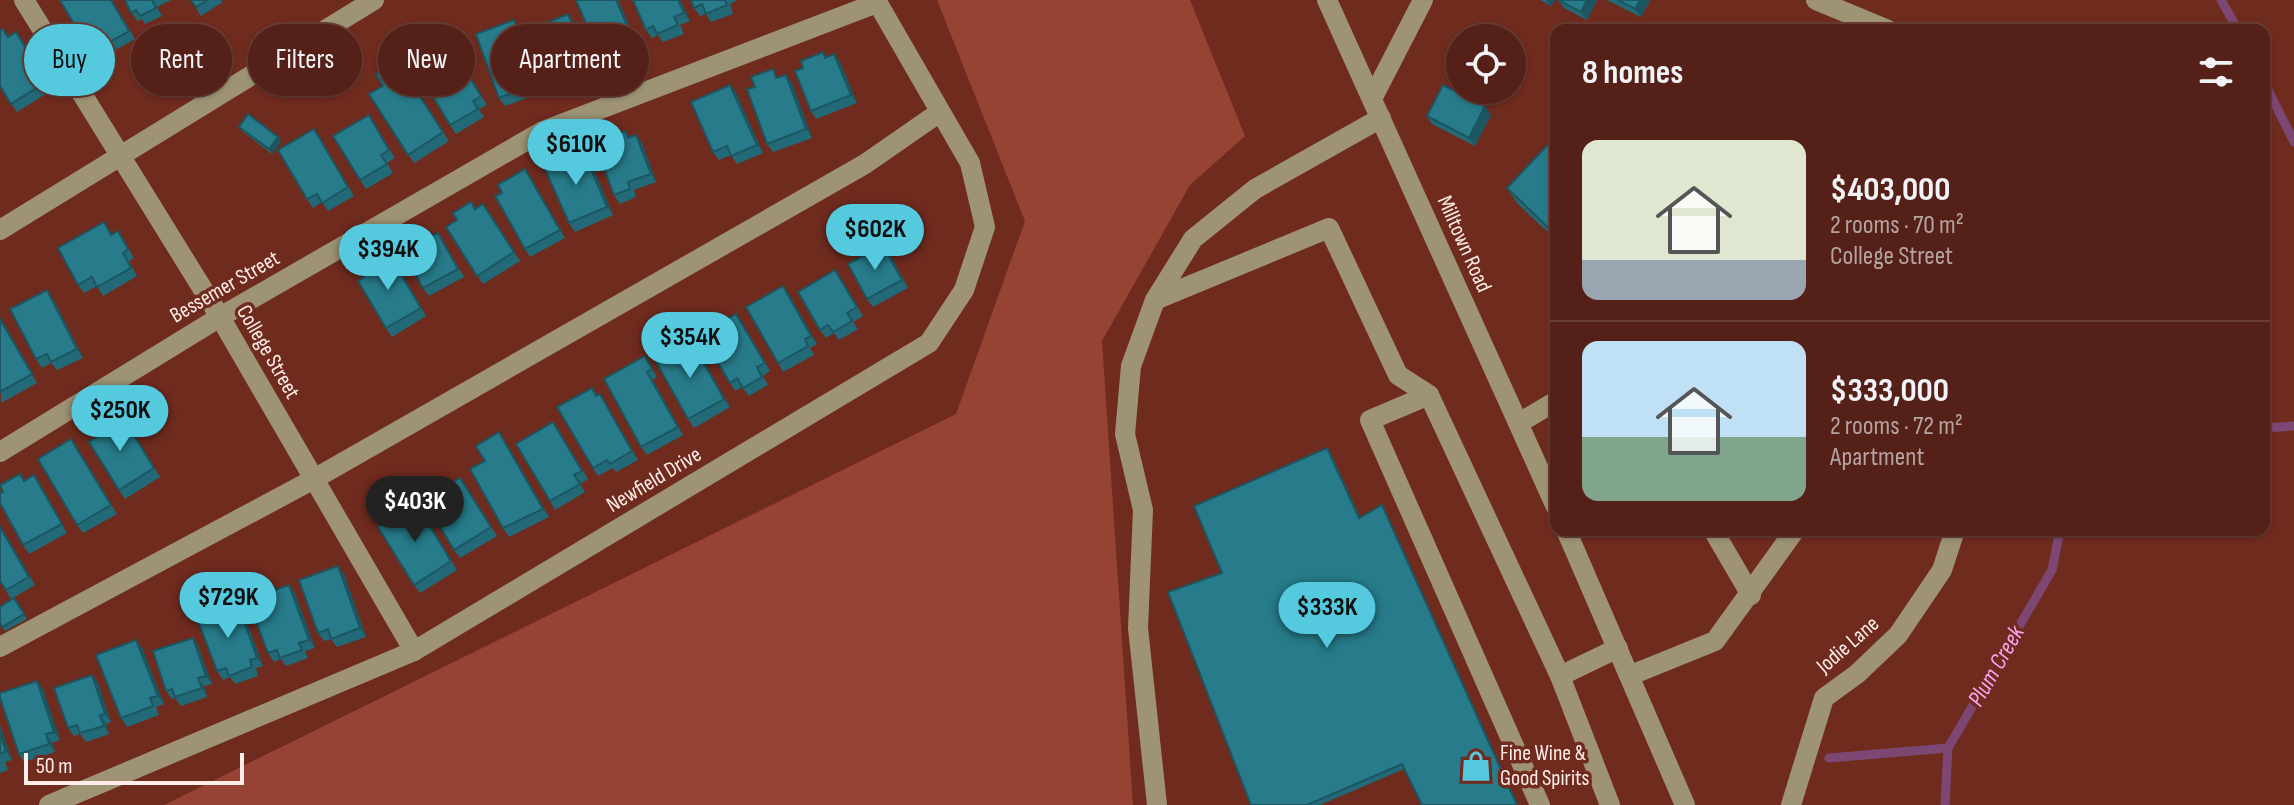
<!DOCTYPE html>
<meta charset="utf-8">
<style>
:root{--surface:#542017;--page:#5d2d24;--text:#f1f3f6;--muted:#b5a3a1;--line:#6a3e36;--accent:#55cadf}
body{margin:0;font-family:"Sofia Sans Condensed",sans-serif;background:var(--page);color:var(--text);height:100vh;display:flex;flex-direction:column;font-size:30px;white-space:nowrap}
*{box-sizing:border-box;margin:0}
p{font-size:26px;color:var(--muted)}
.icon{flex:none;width:44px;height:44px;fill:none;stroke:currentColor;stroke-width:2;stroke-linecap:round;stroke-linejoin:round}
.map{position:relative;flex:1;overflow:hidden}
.side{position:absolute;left:1550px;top:24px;width:720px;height:512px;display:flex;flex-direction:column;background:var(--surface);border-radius:16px;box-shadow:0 2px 6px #0004,0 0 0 2px var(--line)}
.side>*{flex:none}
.top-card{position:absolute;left:24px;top:24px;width:760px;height:72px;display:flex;gap:16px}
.fabs{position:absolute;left:1446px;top:24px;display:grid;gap:16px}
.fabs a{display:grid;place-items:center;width:80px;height:80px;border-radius:50%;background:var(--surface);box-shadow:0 2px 6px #0004,0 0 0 2px var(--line);font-size:40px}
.scale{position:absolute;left:24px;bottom:20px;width:220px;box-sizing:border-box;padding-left:8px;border:4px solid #feede9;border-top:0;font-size:22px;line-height:28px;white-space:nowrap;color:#feede9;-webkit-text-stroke:6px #702b1f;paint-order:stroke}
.price{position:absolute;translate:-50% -68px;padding:0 18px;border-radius:28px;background:var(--accent);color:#111;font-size:26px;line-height:52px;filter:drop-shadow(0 2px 4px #0008)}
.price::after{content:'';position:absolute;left:50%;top:48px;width:24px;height:18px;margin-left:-12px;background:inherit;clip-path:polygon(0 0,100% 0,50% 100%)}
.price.selected{background:#222;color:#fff}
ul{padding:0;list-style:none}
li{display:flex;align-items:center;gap:24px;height:200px;padding:0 32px}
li+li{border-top:2px solid var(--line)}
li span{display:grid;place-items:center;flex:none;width:224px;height:160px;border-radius:16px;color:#555}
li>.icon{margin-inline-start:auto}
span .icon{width:96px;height:96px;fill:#fffc;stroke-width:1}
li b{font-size:34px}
h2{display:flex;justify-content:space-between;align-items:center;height:96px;padding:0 32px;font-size:34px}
.pill{padding:0 28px;border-radius:36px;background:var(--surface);box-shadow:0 2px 6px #0004,0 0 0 2px var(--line);font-size:28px;line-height:72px}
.pill.selected{background:var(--accent);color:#111}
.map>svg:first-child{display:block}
.green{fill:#974334}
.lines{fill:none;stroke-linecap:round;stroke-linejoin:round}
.stream{stroke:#7c4873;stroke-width:9}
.minor{stroke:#9e9475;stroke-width:20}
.wall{fill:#226a77}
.shaded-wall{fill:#1b5661}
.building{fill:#277b8a;stroke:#1b5661;stroke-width:2}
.labels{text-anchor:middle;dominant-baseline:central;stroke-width:7;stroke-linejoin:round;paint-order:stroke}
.street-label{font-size:22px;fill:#feede9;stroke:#702b1f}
.poi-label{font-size:22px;fill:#feede9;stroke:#702b1f;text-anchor:start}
.water-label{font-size:24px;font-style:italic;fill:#fca2ef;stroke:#702b1f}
</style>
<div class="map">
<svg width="2294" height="805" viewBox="0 0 2294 805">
<rect width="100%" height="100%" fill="#702b1f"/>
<!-- green -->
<path class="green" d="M937,0H1190L1245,136L1190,185L1102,341L1133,805H164L956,414L1025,221Z"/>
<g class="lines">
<!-- stream -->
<g class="stream">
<path d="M2221,0L2238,30"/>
<path d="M2264,82L2294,142"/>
<path d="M2264,428L2294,426"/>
<path d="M1829,758L1948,748"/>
<path d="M1945,805L1948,748L2052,570L2060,530"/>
</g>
<!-- minor -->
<g class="minor">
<path d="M24,0L220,317L414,651"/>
<path d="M1327,0L1556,507"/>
<path d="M1816,0L1888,30"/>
<path d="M1372,99L1423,0"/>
<path d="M0,230L374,0"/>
<path d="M1155,300L1329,228L1398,375L1429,395L1560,676L1610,805"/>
<path d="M1429,395L1370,420L1540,805"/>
<path d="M1519,423L1556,401"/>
<path d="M0,452L220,317L543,131L877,3"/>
<path d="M1566,530L1685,805"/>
<path d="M1713,530L1751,595"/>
<path d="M0,647L314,479L865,164L940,112"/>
<path d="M1631,675L1715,641L1795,530"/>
<path d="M1560,676L1618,648"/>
<path d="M49,805L414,651L929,343L964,290L985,227L970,163L876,0"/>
<path d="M1157,805L1138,628L1143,510L1125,434L1131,366L1155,300L1193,239L1255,189L1381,118"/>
<path d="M1791,805L1824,698L1857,674L1898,635L1942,570L1955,530"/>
</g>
</g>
<!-- wall -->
<g class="wall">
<path d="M60,0H112L135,39L101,58L91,43L87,45L81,36Z"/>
<path d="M125,0H171L157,7L162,16L145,24L142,19L137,21Z"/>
<path d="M191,0H221L223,2L201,16Z"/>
<path d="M618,0L637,43L628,47L631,54L606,65L600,56Z"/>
<path d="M680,0L690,21L680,25L684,34L663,42L658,35L652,38L646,30Z"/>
<path d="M691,0H736V1L730,4L733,14L711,22L706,14L700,16L694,8Z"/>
<path d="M1540,0H1555L1551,6Z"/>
<path d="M1558,0H1597L1587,20L1564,8Z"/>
<path d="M1607,0H1650L1641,17Z"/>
<path d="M574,23L590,63L582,66L585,73L563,83L557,74L551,76L545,68Z"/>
<path d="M519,29L539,83L532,86L535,95L505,106L499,98Z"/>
<path d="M9,37L22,40L52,90L17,112L0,86Z"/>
<path d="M205,40L222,68L203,80L185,52Z"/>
<path d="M439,46L450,64L459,59L487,105L479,109L484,117L456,134L450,125Z"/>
<path d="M823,52L826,57L834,54L840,62L857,103L816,119L811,111L803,68Z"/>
<path d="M397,61L449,141L414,163L369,94L383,86Z"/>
<path d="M779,77L792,83L812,138L773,152L767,144Z"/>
<path d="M730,85L736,93L763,153L737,164L731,155L719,160L713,152Z"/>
<path d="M369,115L395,158L387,163L393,173L366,189L360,180Z"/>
<path d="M1491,115L1475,146L1432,124L1427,116Z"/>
<path d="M239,127L278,137L281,142L272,154L242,131Z"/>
<path d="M625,131L630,137L642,143L656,182L634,190L636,197L620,204L614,195L606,146Z"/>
<path d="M1556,136V240L1517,203L1507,188Z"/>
<path d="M320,138L354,196L328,211L322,202L313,208L307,199Z"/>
<path d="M579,157L591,163L613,215L575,232L569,223Z"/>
<path d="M525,169L565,238L530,257L525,249L502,193Z"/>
<path d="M483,204L520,261L483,284L446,227Z"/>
<path d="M118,231L134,258L129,261L137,276L103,296L97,286L84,293L78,285L112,234Z"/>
<path d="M438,233L464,277L429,296L423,288L432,236Z"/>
<path d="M889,253L908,288L873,307L867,299Z"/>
<path d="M385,265L399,269L426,316L392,337L386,328Z"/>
<path d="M835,270L863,316L853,322L858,329L839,340L834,333L826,338L820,330Z"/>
<path d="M789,294L817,344L810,348L814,355L783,372L778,363Z"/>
<path d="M53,299L83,358L57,370L51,363L42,368L36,359Z"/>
<path d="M736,314L770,371L763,376L768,385L749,396L742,387L735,391L730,383Z"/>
<path d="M0,319L6,327L37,383L1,403Z"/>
<path d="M696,348L730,407L694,428L688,419Z"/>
<path d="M645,356L657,377L653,380L683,435L647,455L641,447Z"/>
<path d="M592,388L597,395L600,394L605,403L638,460L616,472L613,468L598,476L593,468Z"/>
<path d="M125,421L160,477L125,499L119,490L97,437Z"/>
<path d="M553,422L588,479L580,484L585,492L555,510L550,501Z"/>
<path d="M499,432L549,517L509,537L503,528L485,461Z"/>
<path d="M71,439L117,514L83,533L77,525Z"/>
<path d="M1330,452L1360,517L1385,510L1404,769L1320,805H1251L1222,573Z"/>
<path d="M34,475L67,533L29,554L23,545L25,480Z"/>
<path d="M466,486L497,536L460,558L454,550Z"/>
<path d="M422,512L457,570L420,593L414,585Z"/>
<path d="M0,525L35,585L11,599L0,581Z"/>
<path d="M344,574L366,637L337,647L331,639L324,641L318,633Z"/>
<path d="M289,585L295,593L315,648L305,651L308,658L286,666L281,659L274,662L268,653Z"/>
<path d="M14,598L27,619L5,631L0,623Z"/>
<path d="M238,604L243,612L263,666L256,668L258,676L235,684L230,677L223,680L217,671Z"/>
<path d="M193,638L198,646L212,684L204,686L207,697L181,706L175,698L172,699L166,691Z"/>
<path d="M142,648L164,704L156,707L159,715L127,727L121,718Z"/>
<path d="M92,675L98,683L111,722L106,724L109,734L86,742L80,734L74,736L68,728Z"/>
<path d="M37,681L43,689L60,740L52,743L55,752L24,762L19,754Z"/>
<path d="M0,726L12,760L5,762L8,770L0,773Z"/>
</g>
<!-- shaded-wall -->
<g class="shaded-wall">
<path d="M616,0H618L637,43L631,34Z"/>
<path d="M678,0H680L690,21L684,13Z"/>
<path d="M1546,0H1555L1551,6Z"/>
<path d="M1587,0H1597L1587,20L1581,12Z"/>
<path d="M1640,0H1650L1641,17L1635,9Z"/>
<path d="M568,14L574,23L590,63L584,54Z"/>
<path d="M514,20L519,29L539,83L534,75Z"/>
<path d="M834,54L840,62L857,103L851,95Z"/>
<path d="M786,75L792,83L812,138L806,129Z"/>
<path d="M526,77L532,86L535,95L529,86Z"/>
<path d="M730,85L736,93L763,153L757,145Z"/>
<path d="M1485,106L1491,115L1475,146L1469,138Z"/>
<path d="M636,135L642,143L656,182L651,174Z"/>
<path d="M278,137L281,142L272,154L269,149Z"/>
<path d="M585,155L591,163L613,215L607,207Z"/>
<path d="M525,169L531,178L565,238L560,230Z"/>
<path d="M883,245L889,253L908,288L902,280Z"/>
<path d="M783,286L789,294L817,344L811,336Z"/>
<path d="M47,290L53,299L83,358L77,349Z"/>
<path d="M0,319L6,327L37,383L32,374Z"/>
<path d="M691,340L696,348L730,407L724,399Z"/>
<path d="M647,372L653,380L683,435L678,427Z"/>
<path d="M499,432L505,441L549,517L543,509Z"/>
<path d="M1327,448L1330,452L1362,522L1359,518Z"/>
<path d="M1382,505L1385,510L1518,805H1517Z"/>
<path d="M0,525L35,585L0,527Z"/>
<path d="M338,566L344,574L366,637L360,628Z"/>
<path d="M289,585L295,593L315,648L309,640Z"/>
<path d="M238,604L243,612L263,666L257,658Z"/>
<path d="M193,638L198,646L212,684L206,676Z"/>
<path d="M136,640L142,648L164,704L158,696Z"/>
<path d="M92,675L98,683L111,722L105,714Z"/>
<path d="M198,678L204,686L207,697L202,688Z"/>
<path d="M37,681L43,689L60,740L54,732Z"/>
<path d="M100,715L106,724L109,734L104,726Z"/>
<path d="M0,726L12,760L6,751L0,734Z"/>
<path d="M46,734L52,743L55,752L49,744Z"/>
</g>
<!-- building -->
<g class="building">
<path d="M60,0H111L129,31L95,50L85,34L81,36Z"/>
<path d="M125,0H152L156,8L140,16L136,10L131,13Z"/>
<path d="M191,0H207L196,7Z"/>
<path d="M576,0H616L631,34L622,38L625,46L600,56Z"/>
<path d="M633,0H678L684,13L674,17L678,25L657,34L653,26L646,30Z"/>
<path d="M691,0H725L727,5L706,14L702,4L694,8Z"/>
<path d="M1558,0H1587L1581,12Z"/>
<path d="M1618,0H1640L1635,9Z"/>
<path d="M568,14L584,54L576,57L579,65L557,74L554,65L545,68L530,30Z"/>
<path d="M514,20L534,75L526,77L529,86L499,98L476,34Z"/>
<path d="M3,29L8,37L16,32L46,82L11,104L0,86V31Z"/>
<path d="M434,37L450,65L459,59L481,96L473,101L478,109L450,125L407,53Z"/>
<path d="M205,40L219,64L200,75L185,52Z"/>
<path d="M823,52L825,58L834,54L851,95L811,111L795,71L803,68L801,61Z"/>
<path d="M397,61L443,132L408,155L369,94L383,86L376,74Z"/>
<path d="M773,69L776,78L786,75L806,129L767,144L747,89L755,87L751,77Z"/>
<path d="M730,85L757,145L731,156L727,146L713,152L691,102Z"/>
<path d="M1443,85L1485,106L1469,138L1427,116Z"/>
<path d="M248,114L278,137L269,149L239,127Z"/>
<path d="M369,115L389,150L381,155L387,164L360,180L333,136Z"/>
<path d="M314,129L348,187L322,203L317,194L307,199L278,150Z"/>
<path d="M625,131L628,138L636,135L651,174L628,182L630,189L614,195L597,149L606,146L604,139Z"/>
<path d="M1556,136V235L1507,188Z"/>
<path d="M575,151L578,158L585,155L607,207L569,223L545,169L557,164L555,160Z"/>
<path d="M525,169L560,230L525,249L495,196L502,193L498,185Z"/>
<path d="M471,202L475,209L483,204L514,252L477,276L446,227L457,220L453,213Z"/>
<path d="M104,222L111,235L118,231L128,249L123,253L131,268L97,287L92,277L78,285L58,248Z"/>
<path d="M427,230L431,236L438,233L458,269L423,288L403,252L413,247L409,240Z"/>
<path d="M883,245L902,280L867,299L848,264Z"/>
<path d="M381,258L385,265L393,261L421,308L386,328L358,281L364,277L360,270Z"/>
<path d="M835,270L857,307L847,313L852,321L833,332L828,325L820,330L798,292Z"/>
<path d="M783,286L811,336L805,339L808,346L778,363L746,307Z"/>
<path d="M47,290L77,349L51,362L47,354L36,359L10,309Z"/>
<path d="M736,314L765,363L757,367L762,377L743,388L737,378L730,383L701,334Z"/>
<path d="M0,319L32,374L0,392Z"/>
<path d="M691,340L724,399L688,419L655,360Z"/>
<path d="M645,356L652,369L647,372L678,427L641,447L604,379Z"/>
<path d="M592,388L596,396L600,394L632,451L610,464L607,460L593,468L557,407Z"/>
<path d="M111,418L116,426L125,421L154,468L119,490L89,442L97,437L93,430Z"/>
<path d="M553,422L582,471L574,475L580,484L550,501L516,444Z"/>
<path d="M499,432L543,509L503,528L470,469L485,461L476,446Z"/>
<path d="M71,439L111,505L77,525L38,459Z"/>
<path d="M1327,448L1359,518L1382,505L1517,805H1422L1402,764L1307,805H1251L1168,592L1222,573L1194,506Z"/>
<path d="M20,474L24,481L34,475L62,524L23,545L0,503V493L3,492L0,485Z"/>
<path d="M460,478L491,527L454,550L424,500Z"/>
<path d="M416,503L451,561L414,585L378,527Z"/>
<path d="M0,527L29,577L6,590L0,581Z"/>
<path d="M338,566L360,628L331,639L328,629L318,633L299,580Z"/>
<path d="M289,585L309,640L299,643L302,650L280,658L277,650L268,653L248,600Z"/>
<path d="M14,598L24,614L2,627L0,623V607Z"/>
<path d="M238,604L257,658L250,660L252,667L229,676L226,668L217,671L197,618Z"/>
<path d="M193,638L206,676L198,678L202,688L175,697L172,689L166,691L153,651Z"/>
<path d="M136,640L158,696L150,698L153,706L121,718L96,655Z"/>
<path d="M92,675L105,714L100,715L104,726L80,733L77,725L68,728L54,688Z"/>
<path d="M37,681L54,732L46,734L49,744L19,754L0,698V693Z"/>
<path d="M0,734L6,751L0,754Z"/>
</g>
<!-- icons -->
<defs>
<symbol id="shop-bare" viewBox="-9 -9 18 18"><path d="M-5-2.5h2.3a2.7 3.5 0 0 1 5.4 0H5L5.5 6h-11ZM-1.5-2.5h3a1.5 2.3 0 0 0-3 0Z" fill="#55cadf" stroke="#702b1f" stroke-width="2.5" paint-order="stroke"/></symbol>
</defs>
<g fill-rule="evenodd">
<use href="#shop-bare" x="1454" y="744" width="44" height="44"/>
</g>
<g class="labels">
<!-- street labels -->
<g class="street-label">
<text transform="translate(1464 244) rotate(66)">Milltown Road</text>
<text transform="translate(225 287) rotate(-30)">Bessemer Street</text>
<text transform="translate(268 352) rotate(60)">College Street</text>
<text transform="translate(654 480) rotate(-31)">Newfield Drive</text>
<text transform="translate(1848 645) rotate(-41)">Jodie Lane</text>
</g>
<!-- poi labels -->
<g class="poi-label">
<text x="1500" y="753">Fine Wine &amp;<tspan x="1500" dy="25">Good Spirits</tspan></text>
</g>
<!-- water labels -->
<g class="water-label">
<text transform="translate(1996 666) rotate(-60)">Plum Creek</text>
</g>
</g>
</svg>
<div class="fabs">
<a><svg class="icon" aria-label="locate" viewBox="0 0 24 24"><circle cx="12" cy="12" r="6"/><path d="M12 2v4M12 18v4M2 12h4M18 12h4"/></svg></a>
</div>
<div class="scale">50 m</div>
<b class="price" style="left:576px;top:187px">$610K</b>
<b class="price" style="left:875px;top:272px">$602K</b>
<b class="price" style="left:388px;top:292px">$394K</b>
<b class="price" style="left:690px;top:380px">$354K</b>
<b class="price" style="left:120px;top:453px">$250K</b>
<b class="price selected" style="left:415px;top:544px">$403K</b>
<b class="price" style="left:228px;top:640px">$729K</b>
<b class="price" style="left:1327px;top:650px">$333K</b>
<div class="top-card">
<a class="pill selected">Buy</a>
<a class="pill">Rent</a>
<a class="pill">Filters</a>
<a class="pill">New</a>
<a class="pill">Apartment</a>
</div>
<section class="side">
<h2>8 homes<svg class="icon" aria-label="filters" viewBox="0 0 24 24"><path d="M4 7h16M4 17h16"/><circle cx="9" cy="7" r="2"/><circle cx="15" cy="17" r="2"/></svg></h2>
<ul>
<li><span style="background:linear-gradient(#dfe7d0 75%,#9aa5b1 0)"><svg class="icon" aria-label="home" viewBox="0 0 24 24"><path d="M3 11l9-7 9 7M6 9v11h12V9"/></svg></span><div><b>$403,000</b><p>2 rooms · 70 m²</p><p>College Street</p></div></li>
<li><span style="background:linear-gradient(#bfe0f5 60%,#7fa58c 0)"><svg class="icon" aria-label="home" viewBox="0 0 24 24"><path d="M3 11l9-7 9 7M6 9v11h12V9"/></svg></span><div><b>$333,000</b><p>2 rooms · 72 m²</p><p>Apartment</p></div></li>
</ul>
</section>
</div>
